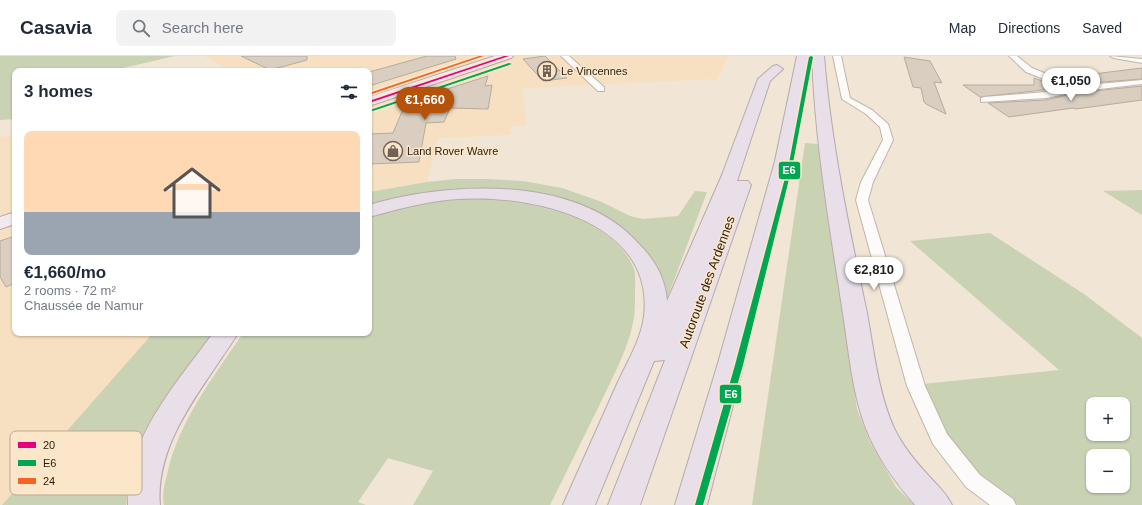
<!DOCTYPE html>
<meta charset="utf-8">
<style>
:root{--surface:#fff;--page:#f2f2f3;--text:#1f2937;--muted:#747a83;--line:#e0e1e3;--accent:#b45309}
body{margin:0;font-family:Arial,sans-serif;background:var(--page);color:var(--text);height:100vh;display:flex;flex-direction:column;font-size:15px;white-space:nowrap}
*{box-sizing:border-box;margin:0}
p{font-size:13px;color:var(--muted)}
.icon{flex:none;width:22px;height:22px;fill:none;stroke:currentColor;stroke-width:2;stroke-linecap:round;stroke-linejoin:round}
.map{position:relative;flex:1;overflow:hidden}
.details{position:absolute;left:12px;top:12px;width:360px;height:268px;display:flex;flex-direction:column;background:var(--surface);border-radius:8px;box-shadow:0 1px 3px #0004}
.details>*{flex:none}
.tools{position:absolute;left:1086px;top:341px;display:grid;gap:8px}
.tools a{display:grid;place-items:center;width:44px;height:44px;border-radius:8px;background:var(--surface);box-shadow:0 1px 3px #0004;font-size:20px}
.price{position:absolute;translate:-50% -34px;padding:0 9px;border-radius:14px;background:#fff;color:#222;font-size:13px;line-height:26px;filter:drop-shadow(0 1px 2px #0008)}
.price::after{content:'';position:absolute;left:50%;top:24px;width:12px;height:9px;margin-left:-6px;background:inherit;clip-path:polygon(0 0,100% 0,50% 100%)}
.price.selected{background:var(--accent);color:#fff}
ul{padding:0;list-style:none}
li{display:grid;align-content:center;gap:8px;height:212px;padding:0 12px}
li+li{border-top:1px solid var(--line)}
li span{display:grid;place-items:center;height:124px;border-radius:8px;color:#555}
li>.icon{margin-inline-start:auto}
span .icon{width:72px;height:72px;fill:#fffc;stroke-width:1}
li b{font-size:17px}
h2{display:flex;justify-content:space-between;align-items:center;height:48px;padding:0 12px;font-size:17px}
header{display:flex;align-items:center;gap:24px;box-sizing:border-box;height:56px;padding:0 20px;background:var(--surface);border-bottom:1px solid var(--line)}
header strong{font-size:19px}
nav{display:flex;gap:22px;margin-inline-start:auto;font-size:14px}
.search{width:280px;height:36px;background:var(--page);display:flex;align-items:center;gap:10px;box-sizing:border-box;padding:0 14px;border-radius:8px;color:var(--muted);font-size:15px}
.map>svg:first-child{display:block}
.built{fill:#f7e0c1}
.green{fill:#c9d2b3;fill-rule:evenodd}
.building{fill:#d9cec0;stroke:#b6ab9e}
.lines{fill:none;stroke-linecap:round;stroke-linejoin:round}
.street-casing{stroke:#c1b6a8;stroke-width:2}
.primary-casing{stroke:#b7a9ad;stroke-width:2}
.highway-casing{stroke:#b7a9ad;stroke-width:2}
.street{fill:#fdfbf9;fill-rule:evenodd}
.primary{fill:#f0eaee;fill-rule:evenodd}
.highway{fill:#e8dfe8;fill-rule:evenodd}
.bus-1-casing{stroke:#fce6ca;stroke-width:3}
.bus-2-casing{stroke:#fce6ca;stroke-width:3}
.bus-3-casing{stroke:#fce6ca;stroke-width:3}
.bus-1{fill:#e5007d;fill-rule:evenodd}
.bus-2{fill:#00a651;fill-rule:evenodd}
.bus-3{fill:#f26522;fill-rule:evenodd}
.labels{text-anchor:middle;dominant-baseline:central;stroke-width:3;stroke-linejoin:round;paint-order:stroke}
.far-poi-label{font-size:11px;fill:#271d10;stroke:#fce6ca;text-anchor:start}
.street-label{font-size:13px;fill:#271d10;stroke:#fce6ca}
.key{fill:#fce6ca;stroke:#bcaa92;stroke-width:1}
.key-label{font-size:11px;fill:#271d10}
.line-badge{stroke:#fce6ca;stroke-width:1.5}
.badge-label{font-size:11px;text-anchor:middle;font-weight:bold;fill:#fff}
</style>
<header>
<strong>Casavia</strong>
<div class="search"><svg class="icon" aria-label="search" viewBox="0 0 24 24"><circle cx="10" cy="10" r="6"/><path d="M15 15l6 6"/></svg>Search here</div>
<nav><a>Map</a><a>Directions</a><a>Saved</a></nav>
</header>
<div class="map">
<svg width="1142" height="449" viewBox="0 0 1142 449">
<rect width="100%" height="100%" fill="#f1e5d5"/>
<!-- built -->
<g class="built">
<path d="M204,0H729L717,23L522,32L527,70H512L511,79L438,82L427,126L369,136V15H232Z"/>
<path d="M15,78V277H153L2,449H0V82Z"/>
</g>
<!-- green -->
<g class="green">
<path d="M0,0H175L110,15H15V63L0,64Z"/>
<path d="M805,87L818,88L857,353L870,386L896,431L914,449H752Z"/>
<path d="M456,123H488L523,125L562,132L602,146L630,160L643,163L678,160L695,135L707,136L665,248L645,196L628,178L605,162L501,134L369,151V136L427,126Z"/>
<path d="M1142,134V159L1103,135Z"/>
<path d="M478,142C529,146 612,159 634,213C636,220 635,230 635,237C635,247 635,258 633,267C627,296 612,322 600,348C583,382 567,415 550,449H413L433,415L388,402L358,446L366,449H164C162,439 164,429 167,419C178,366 213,322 243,277H369V162C405,149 440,144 478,142Z"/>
<path d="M990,177L1084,238L1142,282V449H1018L981,422L949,384L923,328L1059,314L910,185ZM1093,348H1123V378H1093ZM1093,400H1123V430H1093Z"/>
<path d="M153,277H214L150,370L134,404L126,449H2Z"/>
</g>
<!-- building -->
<g class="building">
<path d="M241,0H307V4L270,14Z"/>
<path d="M427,0H455L456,3L369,30V16Z"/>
<path d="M545,0L567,22L543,25L523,3Z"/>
<path d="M904,1L930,5L942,27L934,26L946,58L926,48L924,46L921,32L913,31Z"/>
<path d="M1142,12V23L1076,28L1054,19L1062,18L1069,21Z"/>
<path d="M488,20L485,30L492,29L488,53L450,52L444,66L426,67L419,106L369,108V78L393,77L406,46Z"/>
<path d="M1034,22L1061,32L980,41L963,29H1034Z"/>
<path d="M1142,30V44L1076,53L1073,52L1009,61L988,47L1046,44L1075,37Z"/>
<path d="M15,180V227L6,231L0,221V185Z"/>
</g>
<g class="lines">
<defs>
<g id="street">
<path d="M561,0H569L604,31V35H598Z"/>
<path d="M833,0H841L850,42L872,54L888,68L893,84L873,126L868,144L925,330L947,378L980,419L1013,443L1016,449H990L966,431L933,388L907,330L856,144L861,126L883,84L880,71L866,58L842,43Z"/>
<path d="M1009,0H1017L1032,12L1076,30L1142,24V28L1075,36L1046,42L981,46V42L984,41L1046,36L1066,32L1026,16Z"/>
<path d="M1110,0L1142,3V7L1114,2Z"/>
</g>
<g id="primary">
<path d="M495,0H513L511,2L369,50V41Z"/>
<path d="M15,156V168L0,173V161Z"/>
</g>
<g id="highway">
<path d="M797,0H809L791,105L744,307L707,449H675L718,307L775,105Z"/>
<path d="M812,0H824C831,87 849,172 867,257C874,295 878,336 894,372C902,389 915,405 928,419C937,429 946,437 952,449H915C895,426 876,400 865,370C852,335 849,296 843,258C830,172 815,87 812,0Z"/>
<path d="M777,9L783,13L770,25L737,125H748L751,129L640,449H608L665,304L654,305L595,449H563C581,409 599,368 617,328C627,306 641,284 644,260C655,164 530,138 458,143C427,145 399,153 369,161V149C449,125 577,119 638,187C655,204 665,221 667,245L722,119L758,23L773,10Z"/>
<path d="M213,277H238C206,329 155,384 160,449H128C125,383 177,327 213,277Z"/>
</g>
</defs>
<!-- street casing -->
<use href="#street" class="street-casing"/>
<!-- primary casing -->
<use href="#primary" class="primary-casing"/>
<!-- highway casing -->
<use href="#highway" class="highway-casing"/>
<!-- street -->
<use href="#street" class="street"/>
<!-- primary -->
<use href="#primary" class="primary"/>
<!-- highway -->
<use href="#highway" class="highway"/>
<defs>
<path id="bus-1" d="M504,0H509L369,47V45Z"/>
<g id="bus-2">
<path d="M811,0L813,1L793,107L743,309L703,449H695L735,309L789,107L809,1Z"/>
<path d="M509,7L512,8L373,55L370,54Z"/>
</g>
<path id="bus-3" d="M479,0H484L369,39V37Z"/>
</defs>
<!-- bus-1 casing -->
<use href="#bus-1" class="bus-1-casing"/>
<!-- bus-2 casing -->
<use href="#bus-2" class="bus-2-casing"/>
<!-- bus-3 casing -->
<use href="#bus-3" class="bus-3-casing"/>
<!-- bus-1 -->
<use href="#bus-1" class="bus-1"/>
<!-- bus-2 -->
<use href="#bus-2" class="bus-2"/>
<!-- bus-3 -->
<use href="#bus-3" class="bus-3"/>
</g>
<!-- icons -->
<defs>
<symbol id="building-ring" viewBox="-11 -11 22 22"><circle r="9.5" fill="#fce6ca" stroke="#6e6355" stroke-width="1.5"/><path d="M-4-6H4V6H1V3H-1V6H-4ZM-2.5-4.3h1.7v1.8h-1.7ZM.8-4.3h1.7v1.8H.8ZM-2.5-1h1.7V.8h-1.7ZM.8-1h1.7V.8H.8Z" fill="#6e6355"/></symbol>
<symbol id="shop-ring" viewBox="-11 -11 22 22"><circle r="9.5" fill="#fce6ca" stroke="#6e6355" stroke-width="1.5"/><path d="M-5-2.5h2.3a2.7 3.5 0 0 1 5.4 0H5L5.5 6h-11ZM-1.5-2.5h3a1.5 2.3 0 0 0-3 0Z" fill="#6e6355"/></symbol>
</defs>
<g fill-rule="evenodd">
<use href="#building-ring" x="536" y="4" width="22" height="22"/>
<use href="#shop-ring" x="382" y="84" width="22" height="22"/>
</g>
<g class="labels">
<!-- far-poi labels -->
<g class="far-poi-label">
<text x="561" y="15">Le Vincennes</text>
<text x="407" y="95">Land Rover Wavre</text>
</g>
<!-- street labels -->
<g class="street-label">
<text transform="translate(707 226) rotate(-70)">Autoroute des Ardennes</text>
</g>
</g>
<!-- legend -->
<rect x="10" y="375" width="132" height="64" rx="6" class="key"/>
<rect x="18" y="386" width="18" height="6" fill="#e5007d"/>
<rect x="18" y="404" width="18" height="6" fill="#00a651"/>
<rect x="18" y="422" width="18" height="6" fill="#f26522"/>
<g class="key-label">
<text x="43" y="393">20</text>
<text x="43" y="411">E6</text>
<text x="43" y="429">24</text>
</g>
<g class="line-badge">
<rect x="778" y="105" width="23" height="19" rx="4" fill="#00a651"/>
<rect x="719" y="328" width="23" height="20" rx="4" fill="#00a651"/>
</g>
<g class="badge-label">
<text x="789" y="118">E6</text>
<text x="731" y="342">E6</text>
</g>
</svg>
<div class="tools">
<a>+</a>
<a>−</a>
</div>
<b class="price" style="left:1071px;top:46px">€1,050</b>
<b class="price selected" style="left:425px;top:65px">€1,660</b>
<b class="price" style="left:874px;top:235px">€2,810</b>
<section class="details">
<h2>3 homes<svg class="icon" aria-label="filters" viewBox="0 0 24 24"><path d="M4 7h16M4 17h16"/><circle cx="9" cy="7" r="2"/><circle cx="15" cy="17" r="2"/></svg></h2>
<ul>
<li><span style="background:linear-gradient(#ffd9b3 65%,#9aa5b1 0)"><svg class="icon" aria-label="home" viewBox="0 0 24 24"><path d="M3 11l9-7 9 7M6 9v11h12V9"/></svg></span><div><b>€1,660/mo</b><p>2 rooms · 72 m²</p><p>Chaussée de Namur</p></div></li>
</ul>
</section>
</div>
